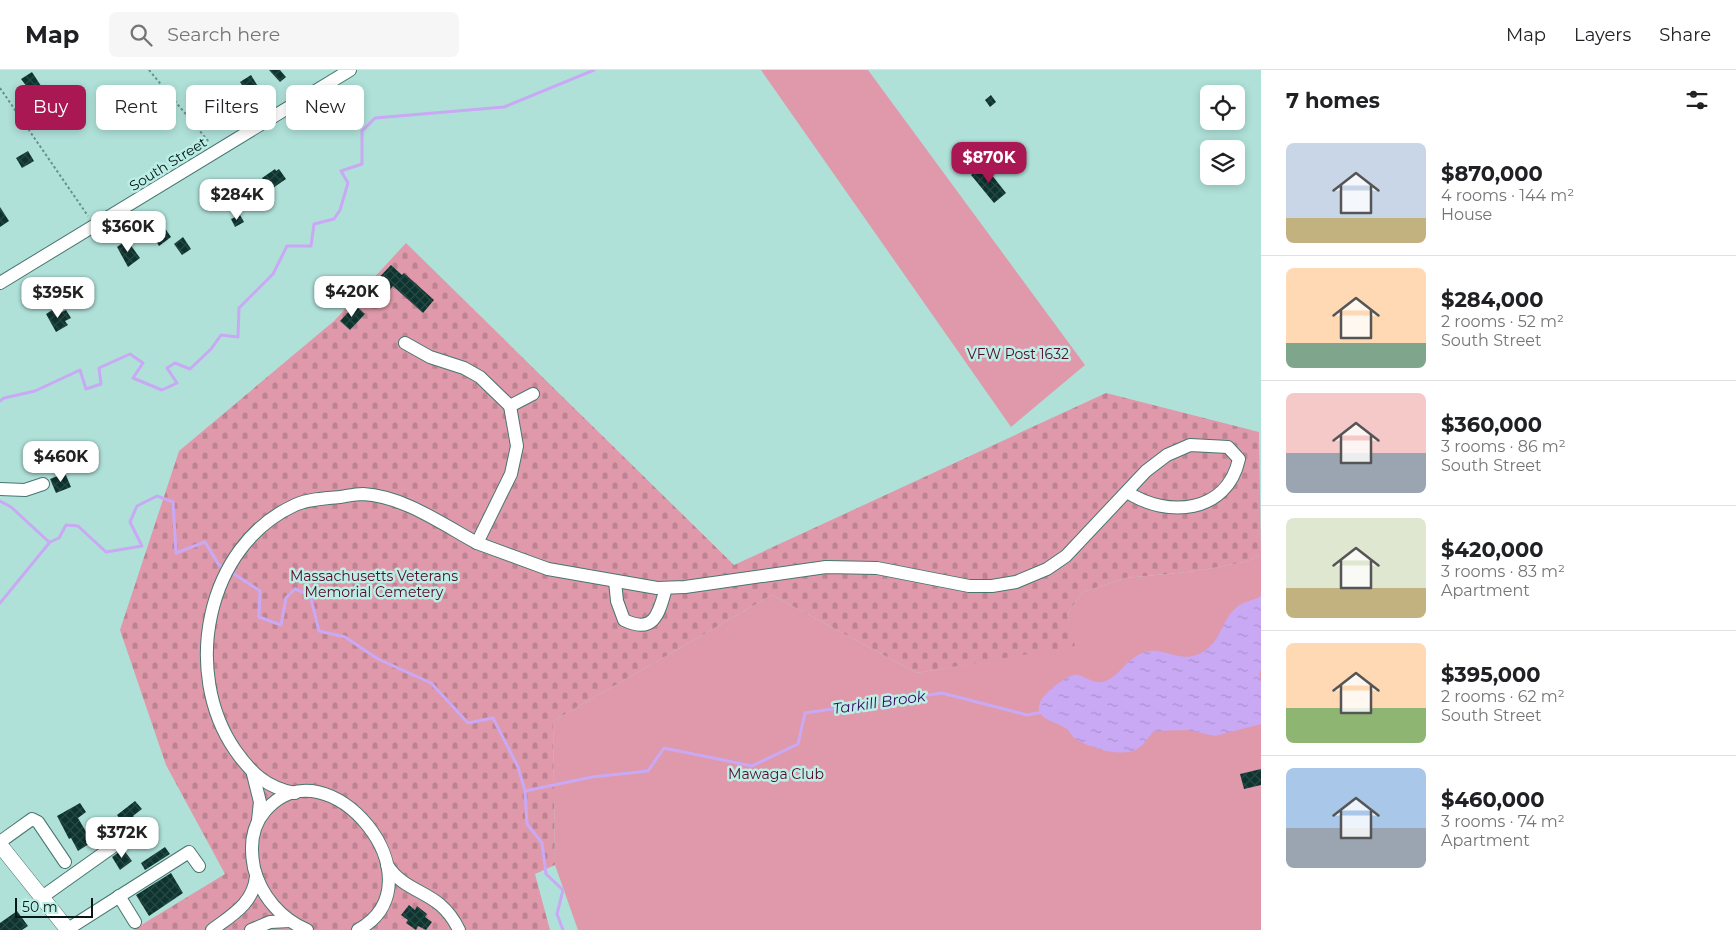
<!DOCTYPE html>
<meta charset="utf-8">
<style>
:root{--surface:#fff;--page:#f6f6f6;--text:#202124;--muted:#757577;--line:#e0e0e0;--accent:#a91853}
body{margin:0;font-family:Montserrat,sans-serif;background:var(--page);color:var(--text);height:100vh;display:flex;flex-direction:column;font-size:19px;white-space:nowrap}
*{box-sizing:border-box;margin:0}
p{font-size:16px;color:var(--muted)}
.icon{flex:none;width:28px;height:28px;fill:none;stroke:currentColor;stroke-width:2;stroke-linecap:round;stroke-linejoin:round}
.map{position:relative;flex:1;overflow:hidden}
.drawer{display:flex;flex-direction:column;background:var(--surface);width:475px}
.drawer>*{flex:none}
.hud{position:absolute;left:15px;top:15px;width:475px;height:45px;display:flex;gap:10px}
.tools{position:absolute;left:1200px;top:15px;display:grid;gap:10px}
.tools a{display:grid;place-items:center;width:45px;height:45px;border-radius:8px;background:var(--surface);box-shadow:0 2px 8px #0003;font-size:25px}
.scale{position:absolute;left:15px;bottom:12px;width:78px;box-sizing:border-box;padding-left:5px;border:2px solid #051816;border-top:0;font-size:14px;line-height:18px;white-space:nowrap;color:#051816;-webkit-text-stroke:4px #bceee6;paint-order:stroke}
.price{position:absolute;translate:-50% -42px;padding:0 11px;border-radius:10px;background:#fff;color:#222;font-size:16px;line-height:32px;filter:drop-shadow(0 1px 2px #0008)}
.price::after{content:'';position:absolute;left:50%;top:30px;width:15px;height:11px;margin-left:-8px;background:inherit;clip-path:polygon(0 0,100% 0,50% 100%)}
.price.current{background:var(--accent);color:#fff}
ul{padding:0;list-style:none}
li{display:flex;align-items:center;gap:15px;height:125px;padding:0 25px}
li+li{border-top:1px solid var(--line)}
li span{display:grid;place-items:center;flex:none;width:140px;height:100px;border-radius:8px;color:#555}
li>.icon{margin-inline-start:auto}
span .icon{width:60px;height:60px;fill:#fffc;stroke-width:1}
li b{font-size:21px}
h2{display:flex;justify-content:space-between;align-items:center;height:60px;padding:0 25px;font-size:21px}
.chip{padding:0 18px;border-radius:8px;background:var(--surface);box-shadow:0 2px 8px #0003;font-size:18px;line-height:45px}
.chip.current{background:var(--accent);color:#fff}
header{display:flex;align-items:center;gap:30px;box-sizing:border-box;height:70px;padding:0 25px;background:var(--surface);border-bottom:1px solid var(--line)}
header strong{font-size:24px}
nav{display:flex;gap:28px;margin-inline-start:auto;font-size:18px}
.search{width:350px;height:45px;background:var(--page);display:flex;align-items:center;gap:12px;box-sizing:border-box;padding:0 18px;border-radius:8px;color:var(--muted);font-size:19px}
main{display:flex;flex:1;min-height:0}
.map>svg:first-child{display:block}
.green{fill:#df99aa}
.cemetery{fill:url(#cemetery-stones)}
.water{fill:url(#water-ripples)}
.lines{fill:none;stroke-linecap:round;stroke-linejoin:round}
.stream{stroke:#c9a9f4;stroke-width:3}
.building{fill:url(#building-cross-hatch)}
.minor-casing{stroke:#47766f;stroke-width:14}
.major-casing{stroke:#47766f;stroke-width:16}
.path{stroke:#698f89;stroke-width:2;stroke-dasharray:2.5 2.5;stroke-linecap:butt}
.minor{stroke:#fff;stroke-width:12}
.major{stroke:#fff;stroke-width:15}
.labels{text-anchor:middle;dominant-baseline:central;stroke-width:5;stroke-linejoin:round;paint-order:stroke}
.street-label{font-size:14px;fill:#051816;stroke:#bceee6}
.park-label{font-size:14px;fill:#560827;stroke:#bceee6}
.water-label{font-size:15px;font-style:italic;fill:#3b0961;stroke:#bceee6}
</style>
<header>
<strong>Map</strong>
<div class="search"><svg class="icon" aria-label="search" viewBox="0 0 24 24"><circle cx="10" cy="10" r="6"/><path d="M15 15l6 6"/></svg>Search here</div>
<nav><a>Map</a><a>Layers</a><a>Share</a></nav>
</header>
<main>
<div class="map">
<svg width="1261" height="860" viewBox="0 0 1261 860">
<defs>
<pattern id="cemetery-stones" width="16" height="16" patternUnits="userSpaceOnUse" patternTransform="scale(1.25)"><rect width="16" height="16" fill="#df99aa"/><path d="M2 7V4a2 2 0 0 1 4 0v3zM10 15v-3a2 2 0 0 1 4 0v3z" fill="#be8392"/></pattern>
<pattern id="water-ripples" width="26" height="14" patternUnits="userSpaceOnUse" patternTransform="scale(1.25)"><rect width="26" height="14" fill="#c9a9f4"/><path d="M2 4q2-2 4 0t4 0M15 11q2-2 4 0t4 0" fill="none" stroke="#ab91d0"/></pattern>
<pattern id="building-cross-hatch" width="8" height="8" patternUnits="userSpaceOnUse" patternTransform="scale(1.25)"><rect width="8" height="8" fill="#0e342f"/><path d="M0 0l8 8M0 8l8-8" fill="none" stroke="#274844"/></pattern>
</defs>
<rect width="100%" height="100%" fill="#afe1d9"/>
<!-- green -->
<g class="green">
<path d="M761,0H868L1085,295L1011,357Z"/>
<path d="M1261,484V860H578L555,795L553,651L772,525L917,603L1074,575L1067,544L1083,522L1125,508L1197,501L1249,491Z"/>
</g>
<!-- cemetery -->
<path class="cemetery" d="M406,173L734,495L1106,323L1259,362L1261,484L1249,491L1197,501L1125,508L1083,522L1067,544L1075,576L917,603L772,525L553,651L555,795L535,804L550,860H133L225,804L166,695L120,560L179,381L334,251Z"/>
<!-- water -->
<path class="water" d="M1261,526V599L1259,604L1261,612V654L1215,666L1188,660L1154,661C1148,667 1143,677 1135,680C1119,687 1092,678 1077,670C1072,667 1070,662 1067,659C1058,652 1033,649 1040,633C1043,624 1068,603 1078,605C1086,607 1094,614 1103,612C1121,606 1126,588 1145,582C1162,576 1181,594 1201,583C1222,572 1220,551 1237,537C1244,531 1253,531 1261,526Z"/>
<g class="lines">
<!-- stream -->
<g class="stream">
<path d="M0,331L4,328L35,321L80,300L86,319L101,314L99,298L130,284L143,293L133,308L162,320L177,313L167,298L175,293L190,299L211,279L221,265L238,267L239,238L273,204L287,176H311L314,154L334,149L340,140L348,113L341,101L362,94V61L375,48L504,37L594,0"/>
<path d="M0,431L11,437L49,472"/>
<path d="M231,502L260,521L259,547L281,555L286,528L295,519L310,525L319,561L345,567L378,589L431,613L468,653L493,648L518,697L525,721L527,754L542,773L546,804L563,820L557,844L563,860"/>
<path d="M0,533L50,472L59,468L66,455L78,456L106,482L142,476L130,452L137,436L157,426L173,432L176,483L205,472L219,495L226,499"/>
<path d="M525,721L592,707L648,701L664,678L752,696L798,674L805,643L942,623L1027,645L1043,642"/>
</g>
</g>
<!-- building -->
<g class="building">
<path d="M269,0H280L286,7L280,12Z"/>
<path d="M32,2L43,19L33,25L21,9Z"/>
<path d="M251,5L259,18L248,24L240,12Z"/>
<path d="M991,25L996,32L990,37L985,30Z"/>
<path d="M28,81L34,91L22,98L16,88Z"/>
<path d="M984,95L1006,123L994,133L971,105Z"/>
<path d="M275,99L276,101L279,99L286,109L270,120L262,108Z"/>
<path d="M213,110L223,128L216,132L213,126L205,131L200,122L204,120L202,116Z"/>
<path d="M0,137L9,151L0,157Z"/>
<path d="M240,145L244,152L235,157L231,149Z"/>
<path d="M158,148L171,167L159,176L147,156Z"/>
<path d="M183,167L191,179L182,185L174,174Z"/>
<path d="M127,170L140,188L128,197L117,177Z"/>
<path d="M391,195L402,205L404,203L434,230L423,243L393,216L389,221L387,219L376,230L366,221Z"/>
<path d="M80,215L86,223L76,230L71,222Z"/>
<path d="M355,235L365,244L350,260L340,251Z"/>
<path d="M57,237L60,243L66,240L71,248L65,251L68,255L56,262L46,244Z"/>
<path d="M65,403L71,417L56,423L50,409Z"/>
<path d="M1261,699V715L1244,719L1240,704Z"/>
<path d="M135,731L142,739L133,746L136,749L126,757L117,745Z"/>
<path d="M80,733L86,742L78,748L92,772L78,781L71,768L69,769L57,746Z"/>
<path d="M165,777L170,784L145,800L141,793Z"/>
<path d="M123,779L132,791L120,800L112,787Z"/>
<path d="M171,803L183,823L149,846L136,825Z"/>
<path d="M409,835L415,840L417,836L427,844L425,847L432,852L426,860L418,856L416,860L406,853L408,850L401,845Z"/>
<path d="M17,841L28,856L22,860H0V853Z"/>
</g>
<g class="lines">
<defs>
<g id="minor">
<path d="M0,213L350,0"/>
<path d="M405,273L430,287L464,298L480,307L510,336"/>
<path d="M533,324L510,336L517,376L511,404L477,473L548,499L657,518L685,517L826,497L877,498L969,516H992L1016,512L1047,499L1066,486L1146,401L1167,385L1190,375L1228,377L1239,389C1227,444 1167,448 1127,422"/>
<path d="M0,419L25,420L43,414"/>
<path d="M615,511L617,531L624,550C655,565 659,542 666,518"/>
<path d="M253,704L260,732L258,750"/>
<path d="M295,723C267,718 251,703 235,680C182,603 205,476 295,435C308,429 326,428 340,427C347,426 355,424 363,424C403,426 442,454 477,473"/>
<path d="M0,772L32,749L38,752L65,792"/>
<path d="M387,795C408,827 439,818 459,860"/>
<path d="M119,826L135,852"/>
<path d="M42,827L118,773"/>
<path d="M68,859L189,782L199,796"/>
<path d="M212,860C232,845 254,833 256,806"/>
<path d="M251,860L270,852L290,851"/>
<path d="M307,860C281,849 261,826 254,798C250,778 251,757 265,741C327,668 445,812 358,860"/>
</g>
<path id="major" d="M0,775L68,860"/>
</defs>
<!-- minor casing -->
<use href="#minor" class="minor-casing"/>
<!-- major casing -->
<use href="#major" class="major-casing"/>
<!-- path -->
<g class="path">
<path d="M149,0L209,72"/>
<path d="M0,18L88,146"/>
</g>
<!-- minor -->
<use href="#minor" class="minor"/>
<!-- major -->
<use href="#major" class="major"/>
</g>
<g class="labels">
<!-- street labels -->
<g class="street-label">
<text transform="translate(168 94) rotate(-32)">South Street</text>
</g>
<!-- park labels -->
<g class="park-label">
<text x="1018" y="284">VFW Post 1632</text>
<text x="374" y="506">Massachusetts Veterans<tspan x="374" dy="16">Memorial Cemetery</tspan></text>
<text x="776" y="704">Mawaga Club</text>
</g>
<!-- water labels -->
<g class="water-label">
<text transform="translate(879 632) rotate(-8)">Tarkill Brook</text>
</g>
</g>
</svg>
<div class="tools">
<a><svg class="icon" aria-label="locate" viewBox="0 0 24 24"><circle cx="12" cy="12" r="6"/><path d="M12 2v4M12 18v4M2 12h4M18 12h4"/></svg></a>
<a><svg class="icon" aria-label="layers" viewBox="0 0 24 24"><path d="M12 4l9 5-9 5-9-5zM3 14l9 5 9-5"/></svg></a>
</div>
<div class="scale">50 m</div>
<b class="price current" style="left:989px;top:114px">$870K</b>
<b class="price" style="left:237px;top:151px">$284K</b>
<b class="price" style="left:128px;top:183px">$360K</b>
<b class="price" style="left:352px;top:248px">$420K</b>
<b class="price" style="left:58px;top:249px">$395K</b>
<b class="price" style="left:61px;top:413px">$460K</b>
<b class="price" style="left:122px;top:789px">$372K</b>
<div class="hud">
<a class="chip current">Buy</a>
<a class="chip">Rent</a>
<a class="chip">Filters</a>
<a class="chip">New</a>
</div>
</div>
<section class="drawer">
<h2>7 homes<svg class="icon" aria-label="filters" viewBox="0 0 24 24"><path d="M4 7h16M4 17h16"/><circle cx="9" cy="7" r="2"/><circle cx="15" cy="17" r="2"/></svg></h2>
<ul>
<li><span style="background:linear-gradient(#c9d6e8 75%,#c2b280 0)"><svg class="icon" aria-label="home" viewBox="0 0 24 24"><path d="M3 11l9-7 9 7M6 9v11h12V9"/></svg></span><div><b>$870,000</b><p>4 rooms · 144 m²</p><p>House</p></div></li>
<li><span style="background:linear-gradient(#ffd9b3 75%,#7fa58c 0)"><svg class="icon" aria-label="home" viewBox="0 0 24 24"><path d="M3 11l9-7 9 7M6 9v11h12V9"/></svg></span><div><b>$284,000</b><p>2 rooms · 52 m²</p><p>South Street</p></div></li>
<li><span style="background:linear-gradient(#f6c9c9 60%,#9aa5b1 0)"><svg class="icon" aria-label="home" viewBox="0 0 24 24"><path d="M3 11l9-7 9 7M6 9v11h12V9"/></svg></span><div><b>$360,000</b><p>3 rooms · 86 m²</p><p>South Street</p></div></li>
<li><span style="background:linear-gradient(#dfe7d0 70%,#c2b280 0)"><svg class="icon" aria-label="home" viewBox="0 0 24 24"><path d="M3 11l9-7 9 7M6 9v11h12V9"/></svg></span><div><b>$420,000</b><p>3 rooms · 83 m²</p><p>Apartment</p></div></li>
<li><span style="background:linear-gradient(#ffd9b3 65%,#8fb573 0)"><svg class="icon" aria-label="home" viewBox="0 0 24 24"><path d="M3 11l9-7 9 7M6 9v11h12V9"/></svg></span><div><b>$395,000</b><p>2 rooms · 62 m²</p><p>South Street</p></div></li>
<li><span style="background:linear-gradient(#a9c7e8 60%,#9aa5b1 0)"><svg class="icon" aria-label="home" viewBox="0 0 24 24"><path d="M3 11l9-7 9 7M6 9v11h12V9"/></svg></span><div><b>$460,000</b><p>3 rooms · 74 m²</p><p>Apartment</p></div></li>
</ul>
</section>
</main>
